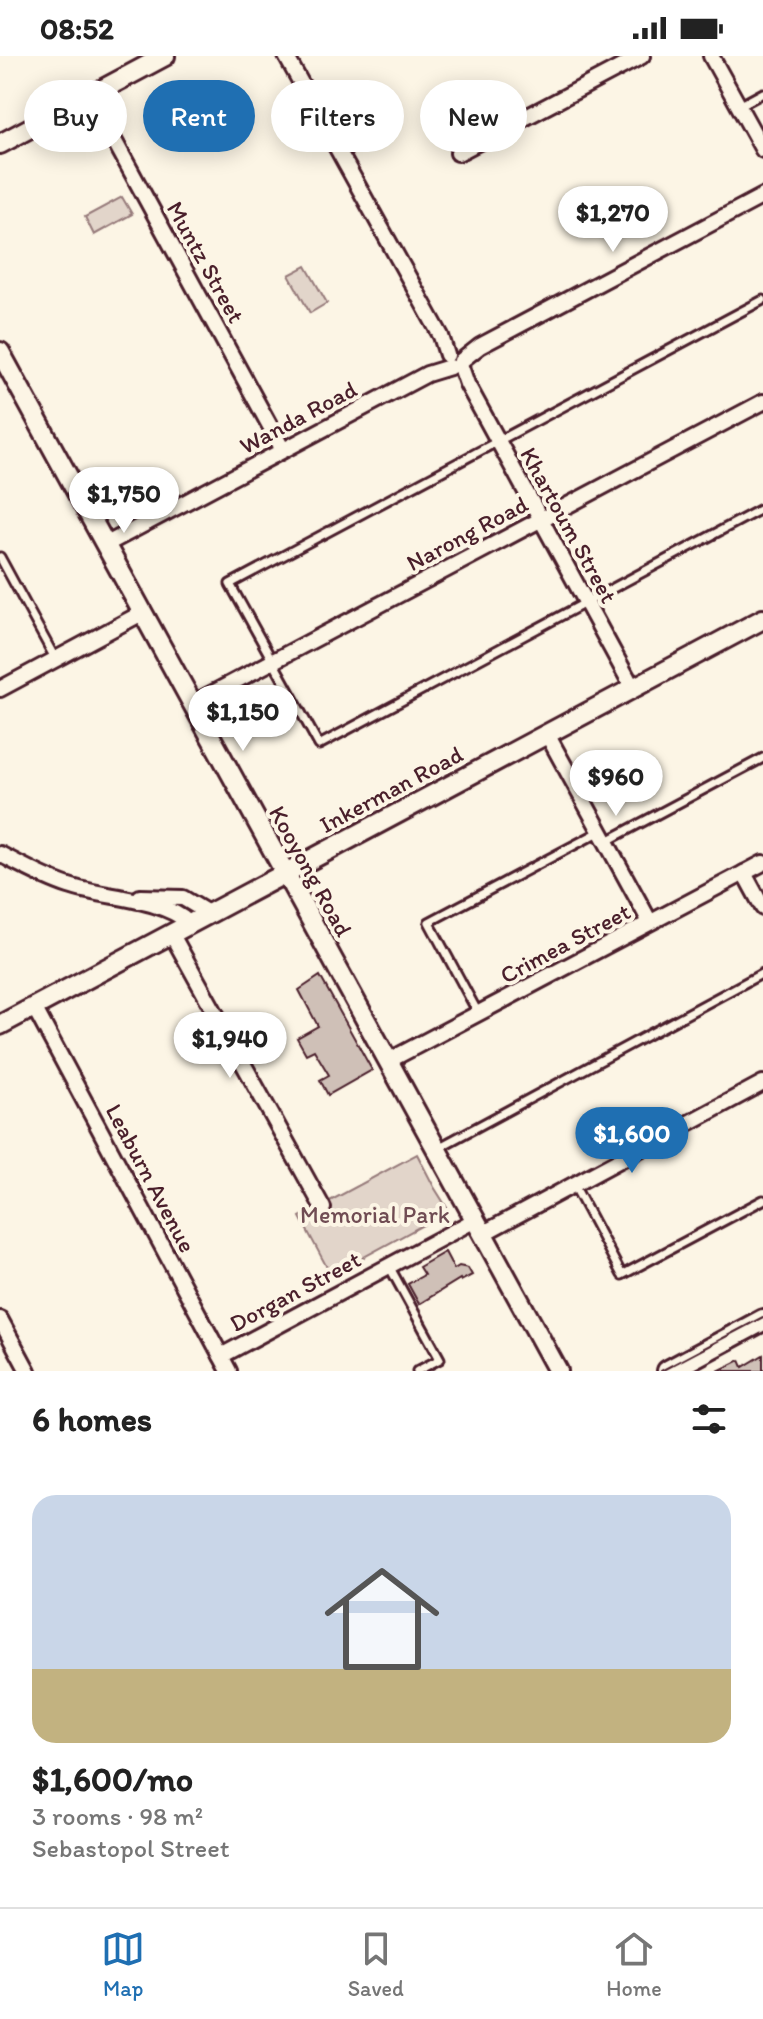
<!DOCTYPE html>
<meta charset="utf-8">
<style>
:root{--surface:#fff;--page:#f2f2f2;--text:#222;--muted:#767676;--line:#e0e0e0;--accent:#1f6fb2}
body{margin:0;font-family:Itim,sans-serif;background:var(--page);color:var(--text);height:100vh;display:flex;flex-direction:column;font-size:30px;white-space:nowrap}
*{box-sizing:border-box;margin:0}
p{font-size:26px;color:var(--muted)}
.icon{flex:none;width:44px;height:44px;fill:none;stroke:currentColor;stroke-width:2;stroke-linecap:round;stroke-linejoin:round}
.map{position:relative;height:1315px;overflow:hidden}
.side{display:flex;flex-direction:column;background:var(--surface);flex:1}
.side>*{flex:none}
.guide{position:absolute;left:24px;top:24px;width:716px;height:72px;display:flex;gap:16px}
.price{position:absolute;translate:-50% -68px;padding:0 18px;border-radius:28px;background:#fff;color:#222;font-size:26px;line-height:52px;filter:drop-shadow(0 2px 4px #0008)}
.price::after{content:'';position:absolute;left:50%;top:48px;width:24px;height:18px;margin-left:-12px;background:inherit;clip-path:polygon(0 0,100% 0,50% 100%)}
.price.active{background:var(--accent);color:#fff}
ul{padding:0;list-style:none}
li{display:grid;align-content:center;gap:16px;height:424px;padding:0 32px}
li+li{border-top:2px solid var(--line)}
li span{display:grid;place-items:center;height:248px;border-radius:24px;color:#555}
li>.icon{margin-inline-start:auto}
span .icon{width:144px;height:144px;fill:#fffc;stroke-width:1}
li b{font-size:34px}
h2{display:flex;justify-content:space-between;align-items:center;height:96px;padding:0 32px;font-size:34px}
.pill{padding:0 28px;border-radius:36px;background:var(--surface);box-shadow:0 4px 20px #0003;font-size:28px;line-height:72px}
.pill.active{background:var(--accent);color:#fff}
.status{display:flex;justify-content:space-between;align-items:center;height:56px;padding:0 40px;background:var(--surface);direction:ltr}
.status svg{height:22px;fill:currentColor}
.tabs{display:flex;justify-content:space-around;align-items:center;height:112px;border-top:2px solid var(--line);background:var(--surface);font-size:22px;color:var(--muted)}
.tabs a{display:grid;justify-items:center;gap:4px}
.tabs .active{color:var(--accent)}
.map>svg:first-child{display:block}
.green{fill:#e2d5ca;stroke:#967a7a;stroke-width:2}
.building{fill:#cfc0b7;stroke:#4a1f2b;stroke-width:2}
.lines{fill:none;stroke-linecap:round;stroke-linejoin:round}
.service-casing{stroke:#4a1f2b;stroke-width:13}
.minor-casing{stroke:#4a1f2b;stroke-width:20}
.tertiary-casing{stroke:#4a1f2b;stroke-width:24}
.secondary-casing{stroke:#4a1f2b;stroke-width:26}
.service{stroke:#fcf5e5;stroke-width:7}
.minor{stroke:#fcf5e5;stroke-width:14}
.tertiary{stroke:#fcf5e5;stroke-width:18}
.secondary{stroke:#fcf5e5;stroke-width:20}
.tram{stroke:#4a1f2b;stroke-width:2}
.labels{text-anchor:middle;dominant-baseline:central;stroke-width:8;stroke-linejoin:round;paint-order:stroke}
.street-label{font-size:24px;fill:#4a1f2b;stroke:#fcf5e5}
.park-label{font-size:24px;fill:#704c53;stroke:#fcf5e5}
</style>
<div class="status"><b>08:52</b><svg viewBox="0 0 49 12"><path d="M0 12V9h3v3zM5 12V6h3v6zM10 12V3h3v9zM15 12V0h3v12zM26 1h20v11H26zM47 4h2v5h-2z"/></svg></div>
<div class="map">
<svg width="763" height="1315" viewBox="0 0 763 1315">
<rect width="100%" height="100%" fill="#fcf5e5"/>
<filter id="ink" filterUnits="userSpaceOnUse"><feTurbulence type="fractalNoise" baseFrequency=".0125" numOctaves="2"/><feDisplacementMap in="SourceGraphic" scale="16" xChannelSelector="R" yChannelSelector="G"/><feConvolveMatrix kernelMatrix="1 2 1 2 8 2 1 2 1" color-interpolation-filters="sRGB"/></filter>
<g filter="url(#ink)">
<!-- green -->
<g class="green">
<path d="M122,141L132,158L94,179L85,161Z"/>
<path d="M306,210L327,247L310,257L289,219Z"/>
<path d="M417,1098L434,1131L449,1155L331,1219L300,1161Z"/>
</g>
<!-- building -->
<g class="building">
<path d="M320,920L372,1014L328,1039L320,1024L329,1019L314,994L306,998L297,982L318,970L299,934Z"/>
<path d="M445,1196L454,1213L459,1210L468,1212L472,1219L461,1225L460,1223L419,1248L408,1228L424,1219L419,1211Z"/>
<path d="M763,1299V1315H718L740,1304L743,1311Z"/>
</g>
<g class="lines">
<defs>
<g id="service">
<path d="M739,50L763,37"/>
<path d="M763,244L230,528L319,689L763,452"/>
<path d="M0,501L56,604"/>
<path d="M607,785L763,702"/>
<path d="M478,957L429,866L601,775"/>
<path d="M438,1092L763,917"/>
<path d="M574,1129L622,1219L763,1144"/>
<path d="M389,1210L440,1303L417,1315"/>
</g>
<g id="minor">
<path d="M286,0L441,280L447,299"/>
<path d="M711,0L763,94"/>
<path d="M90,40L283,394"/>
<path d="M458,97L642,0"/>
<path d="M461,305L480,290L763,140"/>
<path d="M460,308L467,328L633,632"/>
<path d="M105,489L427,318L450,311"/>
<path d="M0,633L142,557"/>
<path d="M192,648L763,346"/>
<path d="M547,678L650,866"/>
<path d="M0,798C23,810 44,822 69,830C104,842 163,842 189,867"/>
<path d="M744,817L763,852"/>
<path d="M140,841L183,842L208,857"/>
<path d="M171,877L323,1152"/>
<path d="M34,951L229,1315"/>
<path d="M388,1005L763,807"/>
<path d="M482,1178L763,1027"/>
<path d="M0,1263L28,1315"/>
<path d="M221,1300L475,1164"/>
</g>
<g id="tertiary">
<path d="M0,88L165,0"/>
<path d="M0,296L558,1315"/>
<path d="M0,969L763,563"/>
</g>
<path id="secondary" d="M668,1315L763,1264"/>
</defs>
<!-- service casing -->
<use href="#service" class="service-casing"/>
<!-- minor casing -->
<use href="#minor" class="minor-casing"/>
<!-- tertiary casing -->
<use href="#tertiary" class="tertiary-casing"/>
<!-- secondary casing -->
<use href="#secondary" class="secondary-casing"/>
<!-- service -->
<use href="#service" class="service"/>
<!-- minor -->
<use href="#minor" class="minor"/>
<!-- tertiary -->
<use href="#tertiary" class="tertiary"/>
<!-- secondary -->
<use href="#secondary" class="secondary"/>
<!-- tram -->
<path class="tram" d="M661,1315L763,1261"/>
</g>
</g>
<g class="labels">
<!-- street labels -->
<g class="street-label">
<text transform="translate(206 206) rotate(61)">Muntz Street</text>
<text transform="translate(298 361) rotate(-28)">Wanda Road</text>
<text transform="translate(569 469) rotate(61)">Khartoum Street</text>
<text transform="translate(467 477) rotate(-28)">Narong Road</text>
<text transform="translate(391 733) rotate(-28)">Inkerman Road</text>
<text transform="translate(311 815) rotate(61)">Kooyong Road</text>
<text transform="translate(565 887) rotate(-28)">Crimea Street</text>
<text transform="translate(151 1122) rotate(62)">Leaburn Avenue</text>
<text transform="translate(295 1235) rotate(-28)">Dorgan Street</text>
</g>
<!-- park labels -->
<g class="park-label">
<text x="375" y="1158">Memorial Park</text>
</g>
</g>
</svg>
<b class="price" style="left:613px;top:198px">$1,270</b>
<b class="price" style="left:124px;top:479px">$1,750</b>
<b class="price" style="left:243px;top:697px">$1,150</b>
<b class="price" style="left:616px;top:762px">$960</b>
<b class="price" style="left:230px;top:1024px">$1,940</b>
<b class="price active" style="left:632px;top:1119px">$1,600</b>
<div class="guide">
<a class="pill">Buy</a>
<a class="pill active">Rent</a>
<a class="pill">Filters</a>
<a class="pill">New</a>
</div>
</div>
<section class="side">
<h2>6 homes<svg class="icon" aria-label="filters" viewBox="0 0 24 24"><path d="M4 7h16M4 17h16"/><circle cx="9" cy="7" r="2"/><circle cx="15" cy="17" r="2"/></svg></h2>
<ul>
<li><span style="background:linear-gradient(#c9d6e8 70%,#c2b280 0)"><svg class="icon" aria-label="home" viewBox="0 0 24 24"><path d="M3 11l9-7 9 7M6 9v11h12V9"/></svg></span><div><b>$1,600/mo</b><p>3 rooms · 98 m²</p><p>Sebastopol Street</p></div></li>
</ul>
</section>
<nav class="tabs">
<a class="active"><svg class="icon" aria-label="map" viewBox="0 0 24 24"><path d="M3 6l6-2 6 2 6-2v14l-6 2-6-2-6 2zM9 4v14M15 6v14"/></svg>Map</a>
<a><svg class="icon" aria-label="saved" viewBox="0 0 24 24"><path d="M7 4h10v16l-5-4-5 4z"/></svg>Saved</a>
<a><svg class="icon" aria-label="home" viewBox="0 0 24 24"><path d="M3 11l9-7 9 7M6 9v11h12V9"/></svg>Home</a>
</nav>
